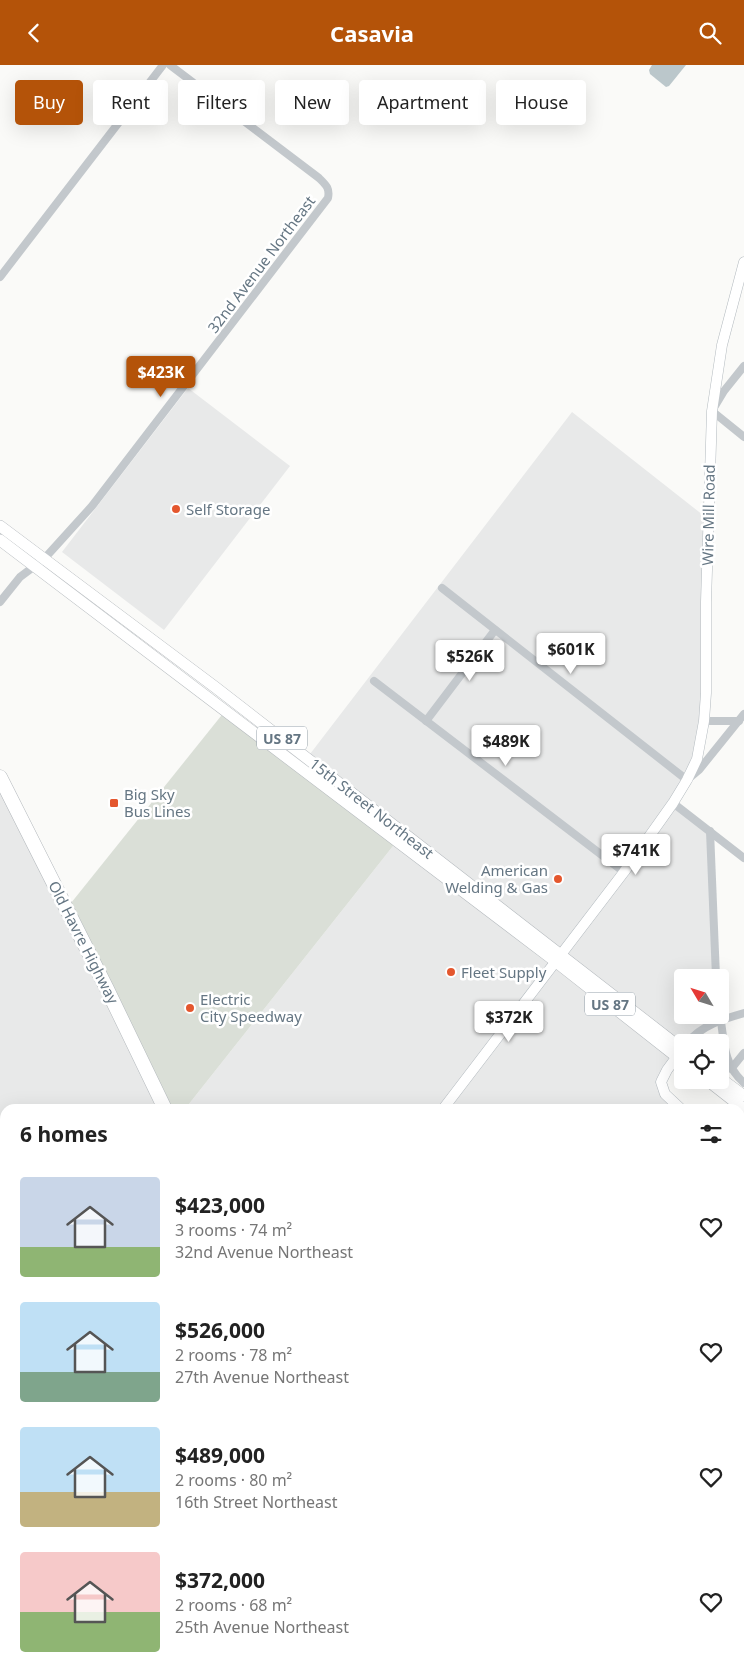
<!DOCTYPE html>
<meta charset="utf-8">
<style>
:root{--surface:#fff;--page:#f6f6f6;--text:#222;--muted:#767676;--accent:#b45309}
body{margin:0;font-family:"Noto Sans",sans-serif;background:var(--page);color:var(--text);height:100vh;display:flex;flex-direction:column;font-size:19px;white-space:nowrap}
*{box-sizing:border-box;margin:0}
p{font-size:16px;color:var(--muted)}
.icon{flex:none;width:28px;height:28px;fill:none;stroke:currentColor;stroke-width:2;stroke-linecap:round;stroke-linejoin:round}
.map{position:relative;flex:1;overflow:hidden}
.details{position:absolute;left:0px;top:1039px;width:745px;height:571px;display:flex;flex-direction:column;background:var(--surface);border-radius:15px 15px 0 0;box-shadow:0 5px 20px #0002}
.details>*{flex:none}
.banner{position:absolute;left:15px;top:15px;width:715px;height:45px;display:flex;gap:10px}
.needle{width:32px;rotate:308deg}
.controls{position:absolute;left:674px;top:904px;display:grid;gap:10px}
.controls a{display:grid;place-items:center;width:55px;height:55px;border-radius:5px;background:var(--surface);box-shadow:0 5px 20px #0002;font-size:25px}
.price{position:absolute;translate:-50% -42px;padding:0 11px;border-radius:5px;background:#fff;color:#222;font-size:16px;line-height:32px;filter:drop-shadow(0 1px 2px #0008)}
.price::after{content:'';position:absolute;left:50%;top:30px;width:15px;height:11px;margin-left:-8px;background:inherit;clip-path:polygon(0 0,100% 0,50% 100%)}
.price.on{background:var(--accent);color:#fff}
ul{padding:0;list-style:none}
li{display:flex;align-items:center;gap:15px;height:125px;padding:0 20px}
li span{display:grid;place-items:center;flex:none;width:140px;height:100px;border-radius:5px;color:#555}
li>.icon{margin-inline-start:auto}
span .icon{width:60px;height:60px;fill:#fffc;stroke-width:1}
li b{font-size:21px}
h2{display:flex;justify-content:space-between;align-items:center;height:60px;padding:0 20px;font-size:21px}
.tag{padding:0 18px;border-radius:5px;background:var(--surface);box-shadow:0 5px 20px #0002;font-size:18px;line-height:45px}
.tag.on{background:var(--accent);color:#fff}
header{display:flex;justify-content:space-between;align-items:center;height:65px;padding:0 20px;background:var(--accent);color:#fff;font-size:22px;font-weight:700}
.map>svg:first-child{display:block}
.built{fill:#e8e9e9}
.green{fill:#dadfd7}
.water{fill:#bbc7cb}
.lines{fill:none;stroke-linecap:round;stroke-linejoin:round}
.secondary-casing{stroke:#b3babf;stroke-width:11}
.primary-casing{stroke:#b5babe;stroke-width:12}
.highway-casing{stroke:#b4b9bd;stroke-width:15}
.street{stroke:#c3c8cc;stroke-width:8}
.secondary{stroke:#fff;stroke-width:10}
.primary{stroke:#fff;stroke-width:11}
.highway{stroke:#fff;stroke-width:14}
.poi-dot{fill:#e4572e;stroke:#fff;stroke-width:2}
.labels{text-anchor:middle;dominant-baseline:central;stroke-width:5;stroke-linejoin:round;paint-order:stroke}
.shield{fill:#fff;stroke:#939fa8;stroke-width:1}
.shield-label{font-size:14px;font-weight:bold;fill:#657683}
.street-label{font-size:15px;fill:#657683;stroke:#fff}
.poi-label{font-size:15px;fill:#657683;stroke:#fff;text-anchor:start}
</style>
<header><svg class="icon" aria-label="back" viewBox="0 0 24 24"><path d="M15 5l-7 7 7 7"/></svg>Casavia<svg class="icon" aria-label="search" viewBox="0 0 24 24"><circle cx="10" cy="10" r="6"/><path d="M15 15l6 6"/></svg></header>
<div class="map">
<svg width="744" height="1609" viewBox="0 0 744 1609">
<rect width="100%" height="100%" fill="#fafaf8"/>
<!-- built -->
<g class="built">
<path d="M188,323L290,401L164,565L62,487Z"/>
<path d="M572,347L708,454L700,681L673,738L710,766L716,912H682V950H720L721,955L688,977L682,978L307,693Z"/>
<path d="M0,715L164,1044H5V1605H155L152,1609H0Z"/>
<path d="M397,776L677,991L661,1017L681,1044H185Z"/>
<path d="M740,1178L744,1181V1326L740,1331Z"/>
<path d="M740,1554L744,1557V1609H465L462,1605H740Z"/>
<path d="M193,1605H446L448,1609H198Z"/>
</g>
<!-- green -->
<path class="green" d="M225,646L397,776L185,1044H165L67,843Z"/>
<!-- water -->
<path class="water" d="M652,0H686L669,21L666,22L650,9L649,5Z"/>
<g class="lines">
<defs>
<g id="secondary">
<path d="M681,986L667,1005L661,1017L665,1029L681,1044"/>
<path d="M443,1044L624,807L673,738L687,715L697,694L704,656L706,628V537L712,346L722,280L744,197"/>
<path d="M740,1331L744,1326"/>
<path d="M0,1528L5,1521"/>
<path d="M525,1609L529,1605"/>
</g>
<g id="primary">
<path d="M0,461L215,622L682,984"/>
<path d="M0,475L555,896L682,996"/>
<path d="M720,1013L744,1031"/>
<path d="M707,1015L744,1044"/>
</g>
<g id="highway">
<path d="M0,712L107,924L165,1044"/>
<path d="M446,1605L448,1609"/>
<path d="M461,1605L463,1609"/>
</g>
</defs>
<!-- secondary casing -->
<use href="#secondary" class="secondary-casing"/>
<!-- primary casing -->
<use href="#primary" class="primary-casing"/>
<!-- highway casing -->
<use href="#highway" class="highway-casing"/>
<!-- street -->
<g class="street">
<path d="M0,212L163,0"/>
<path d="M744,301L724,326L712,346L744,372"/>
<path d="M442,523L687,715L699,705L744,649"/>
<path d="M0,537L20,512L44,494L92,441L328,133C330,123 326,120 319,113L170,0"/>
<path d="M374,616L624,807"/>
<path d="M426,656L495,565"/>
<path d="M704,656H739"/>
<path d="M673,738L744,793"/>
<path d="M710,766L716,912"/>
<path d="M720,949C724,975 723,1000 744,1018"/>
<path d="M687,978C702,960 723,954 744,948"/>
<path d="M731,1004L744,988"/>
<path d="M740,1411L744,1414"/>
<path d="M740,1542L744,1545"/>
</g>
<!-- secondary -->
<use href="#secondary" class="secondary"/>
<!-- primary -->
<use href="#primary" class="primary"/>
<!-- highway -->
<use href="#highway" class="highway"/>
</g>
<!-- markers -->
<g class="poi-dot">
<circle cx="176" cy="444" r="5"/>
<rect x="109" y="733" width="10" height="10" rx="2.5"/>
<circle cx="558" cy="814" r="5"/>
<circle cx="451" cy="907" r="5"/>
<circle cx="190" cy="943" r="5"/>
</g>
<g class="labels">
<!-- shield labels -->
<g class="shield">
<rect x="257" y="661.5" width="50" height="23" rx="4"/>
<rect x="585" y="927.5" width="50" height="23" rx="4"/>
</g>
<g class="shield-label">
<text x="282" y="673">US 87</text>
<text x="610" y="939">US 87</text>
</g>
<!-- street labels -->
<g class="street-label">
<text transform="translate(261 199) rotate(-53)">32nd Avenue Northeast</text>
<text transform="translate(708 450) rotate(-89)">Wire Mill Road</text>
<text transform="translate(372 743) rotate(38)">15th Street Northeast</text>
<text transform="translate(84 877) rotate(63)">Old Havre Highway</text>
</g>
<!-- poi labels -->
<g class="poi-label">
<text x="186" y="444">Self Storage</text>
<text x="124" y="729">Big Sky<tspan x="124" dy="17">Bus Lines</tspan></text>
<text x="548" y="805" text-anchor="end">American<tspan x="548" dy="17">Welding &amp; Gas</tspan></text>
<text x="461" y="907">Fleet Supply</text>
<text x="200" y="934">Electric<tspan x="200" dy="17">City Speedway</tspan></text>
</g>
</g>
</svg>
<div class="controls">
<a><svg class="needle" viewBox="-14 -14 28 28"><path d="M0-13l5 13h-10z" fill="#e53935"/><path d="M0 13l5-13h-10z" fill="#767676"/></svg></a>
<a><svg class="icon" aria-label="locate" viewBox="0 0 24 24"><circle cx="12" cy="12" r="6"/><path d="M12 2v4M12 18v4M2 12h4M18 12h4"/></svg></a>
</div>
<b class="price on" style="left:161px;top:333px">$423K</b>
<b class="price" style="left:571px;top:610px">$601K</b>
<b class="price" style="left:470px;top:617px">$526K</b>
<b class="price" style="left:506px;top:702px">$489K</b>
<b class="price" style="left:636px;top:811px">$741K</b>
<b class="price" style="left:509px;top:978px">$372K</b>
<div class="banner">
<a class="tag on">Buy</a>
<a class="tag">Rent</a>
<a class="tag">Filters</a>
<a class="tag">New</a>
<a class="tag">Apartment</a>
<a class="tag">House</a>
</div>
<section class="details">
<h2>6 homes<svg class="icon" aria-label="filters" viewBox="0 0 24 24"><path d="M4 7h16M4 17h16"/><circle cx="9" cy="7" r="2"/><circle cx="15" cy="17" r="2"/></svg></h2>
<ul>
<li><span style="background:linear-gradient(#c9d6e8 70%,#8fb573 0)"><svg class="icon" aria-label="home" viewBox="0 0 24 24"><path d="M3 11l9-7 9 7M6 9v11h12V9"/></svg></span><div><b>$423,000</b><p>3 rooms · 74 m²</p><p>32nd Avenue Northeast</p></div><svg class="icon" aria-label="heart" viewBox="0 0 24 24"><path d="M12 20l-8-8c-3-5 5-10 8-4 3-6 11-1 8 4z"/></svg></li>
<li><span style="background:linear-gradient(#bfe0f5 70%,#7fa58c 0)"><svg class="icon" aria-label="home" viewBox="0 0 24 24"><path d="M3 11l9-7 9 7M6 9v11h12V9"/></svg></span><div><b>$526,000</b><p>2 rooms · 78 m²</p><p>27th Avenue Northeast</p></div><svg class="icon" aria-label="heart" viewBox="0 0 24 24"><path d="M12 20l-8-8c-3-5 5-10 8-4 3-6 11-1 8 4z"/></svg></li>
<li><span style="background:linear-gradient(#bfe0f5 65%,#c2b280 0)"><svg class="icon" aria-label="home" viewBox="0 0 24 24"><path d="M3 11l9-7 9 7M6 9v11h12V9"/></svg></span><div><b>$489,000</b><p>2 rooms · 80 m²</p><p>16th Street Northeast</p></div><svg class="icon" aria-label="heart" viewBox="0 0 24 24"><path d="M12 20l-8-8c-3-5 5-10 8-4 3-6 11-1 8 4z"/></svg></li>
<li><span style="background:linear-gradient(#f6c9c9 60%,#8fb573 0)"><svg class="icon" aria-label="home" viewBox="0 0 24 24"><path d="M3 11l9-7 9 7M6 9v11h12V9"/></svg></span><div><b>$372,000</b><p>2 rooms · 68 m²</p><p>25th Avenue Northeast</p></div><svg class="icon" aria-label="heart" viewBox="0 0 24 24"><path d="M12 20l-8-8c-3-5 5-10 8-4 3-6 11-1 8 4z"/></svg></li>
</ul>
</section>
</div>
